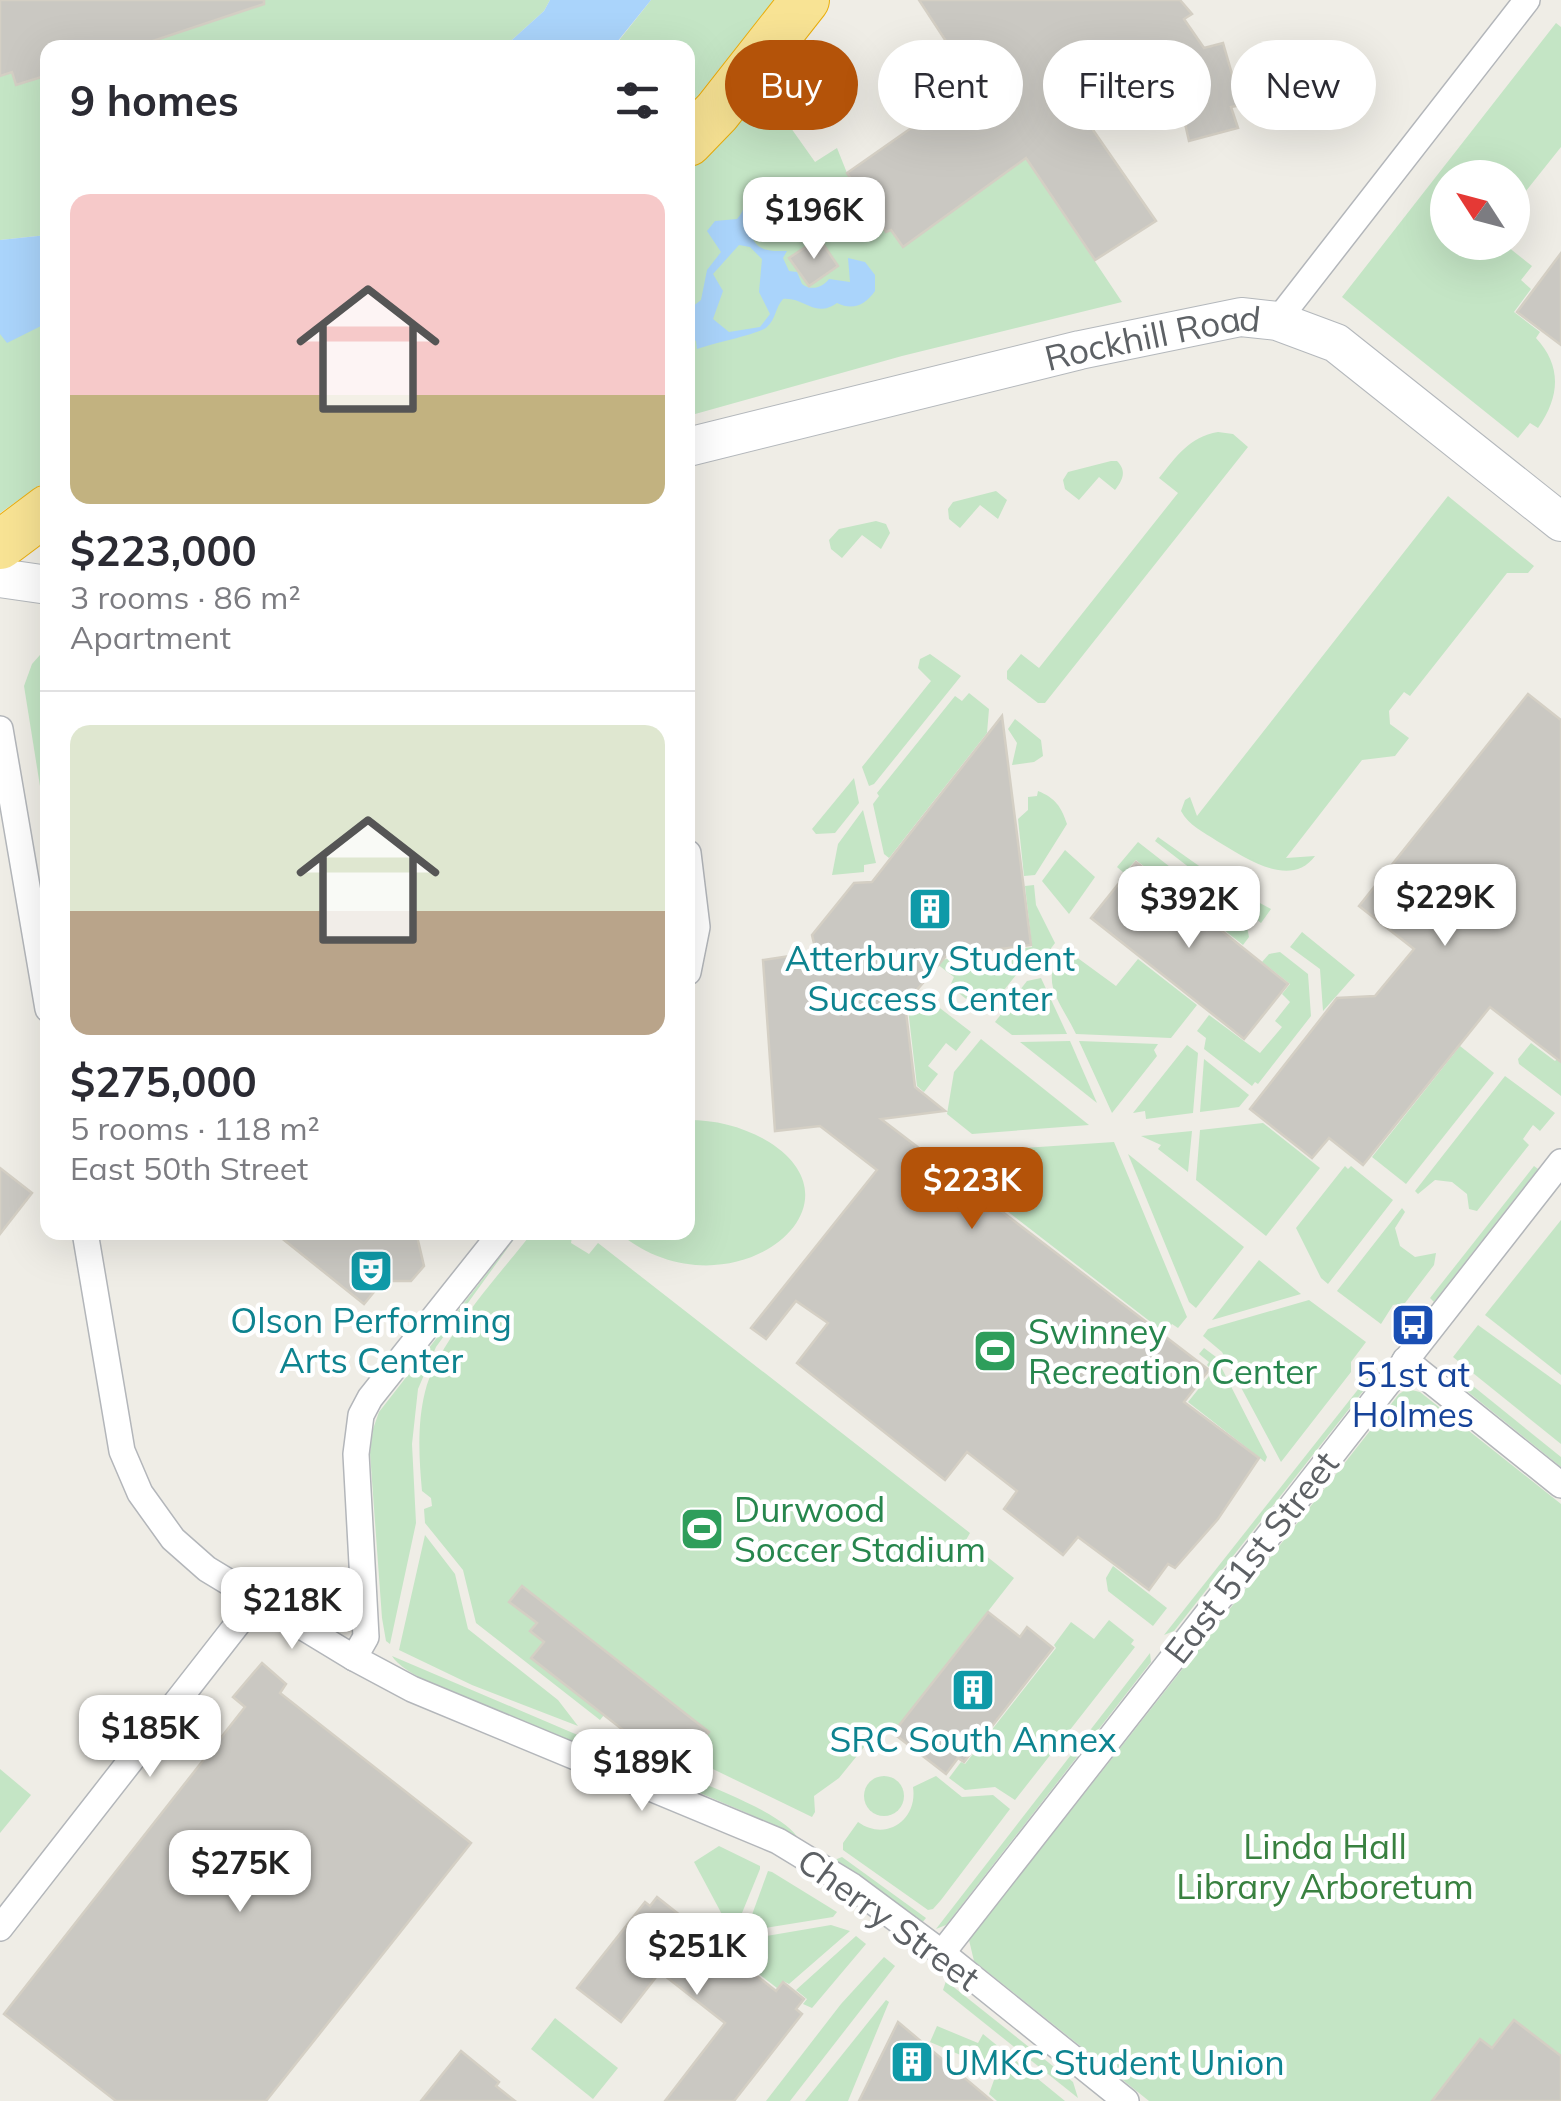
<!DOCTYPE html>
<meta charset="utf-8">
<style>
:root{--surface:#fff;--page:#f7f7f7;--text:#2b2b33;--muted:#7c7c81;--line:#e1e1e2;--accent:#b45309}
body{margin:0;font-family:Mulish,sans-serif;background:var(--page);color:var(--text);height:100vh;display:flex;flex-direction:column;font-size:38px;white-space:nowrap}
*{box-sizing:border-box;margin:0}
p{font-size:32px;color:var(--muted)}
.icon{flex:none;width:55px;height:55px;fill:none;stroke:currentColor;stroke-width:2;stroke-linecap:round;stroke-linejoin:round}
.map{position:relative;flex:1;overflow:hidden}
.sheet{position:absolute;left:40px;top:40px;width:655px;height:1200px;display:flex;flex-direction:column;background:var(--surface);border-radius:20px;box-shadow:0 10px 40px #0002}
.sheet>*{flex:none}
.top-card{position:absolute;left:725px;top:40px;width:685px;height:90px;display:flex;gap:20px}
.needle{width:65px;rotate:306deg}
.controls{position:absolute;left:1430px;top:160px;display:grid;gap:20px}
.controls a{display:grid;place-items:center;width:100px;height:100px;border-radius:50%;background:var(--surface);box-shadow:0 10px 40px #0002;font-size:50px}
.price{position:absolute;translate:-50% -85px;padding:0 22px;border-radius:20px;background:#fff;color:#222;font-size:32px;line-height:65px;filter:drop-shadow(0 2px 5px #0008)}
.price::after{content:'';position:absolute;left:50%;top:60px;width:30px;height:22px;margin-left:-15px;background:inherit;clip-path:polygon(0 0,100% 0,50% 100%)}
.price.active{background:var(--accent);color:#fff}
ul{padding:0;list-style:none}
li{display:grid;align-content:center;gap:20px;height:530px;padding:0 30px}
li+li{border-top:2px solid var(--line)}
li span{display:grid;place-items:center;height:310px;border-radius:20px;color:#555}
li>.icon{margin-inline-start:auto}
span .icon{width:180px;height:180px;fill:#fffc;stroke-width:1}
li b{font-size:42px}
h2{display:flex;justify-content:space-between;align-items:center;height:120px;padding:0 30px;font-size:42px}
.chip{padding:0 35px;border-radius:45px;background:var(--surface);box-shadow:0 10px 40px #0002;font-size:35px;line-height:90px}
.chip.active{background:var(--accent);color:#fff}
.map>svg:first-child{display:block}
.green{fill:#c4e5c5}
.water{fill:#aad4fb;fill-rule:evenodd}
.building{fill:#cac8c2;stroke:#d4cfc4;stroke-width:2.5}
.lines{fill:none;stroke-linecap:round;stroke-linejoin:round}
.street-casing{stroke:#b3b6ba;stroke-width:28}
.secondary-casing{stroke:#b4b8bc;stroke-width:40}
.highway-casing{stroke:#eaae0b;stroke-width:50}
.street{stroke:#fff;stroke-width:25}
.secondary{stroke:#fff;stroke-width:38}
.highway{stroke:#f8e394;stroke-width:48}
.labels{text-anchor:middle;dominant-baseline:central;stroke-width:9;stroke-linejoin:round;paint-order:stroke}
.street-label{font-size:35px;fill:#5d6165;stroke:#fff}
.culture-label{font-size:35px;fill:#0d838f;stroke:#fff}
.leisure-label{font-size:35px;fill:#27864d;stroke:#fff;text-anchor:start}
.transit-label{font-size:35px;fill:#164399;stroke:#fff}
.park-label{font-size:35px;fill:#398140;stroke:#fff}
</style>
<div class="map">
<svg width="1561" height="2101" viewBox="0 0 1561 2101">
<rect width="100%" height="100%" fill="#efede6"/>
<!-- green -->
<g class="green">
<path d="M0,0H550L544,11L504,47L48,48L47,235L0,240Z"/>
<path d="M651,0H774L688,108V48H613Z"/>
<path d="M1556,23L1561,27V147L1514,206L1525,215L1513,231L1512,178H1448V242L1503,243L1532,266L1521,280L1531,289L1514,312L1540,332L1536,338C1561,365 1561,395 1538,428L1530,423L1518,438L1342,297Z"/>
<path d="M762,87L815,162L837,148L847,173L886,231L891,230L903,247L1026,158L1122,302L902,356L688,416V174Z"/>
<path d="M47,323V480L0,513V334Z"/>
<path d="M1218,432L1233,434L1248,447L1045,703H1038L1007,679V671L1021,654L1039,668L1178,493L1159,478C1177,456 1189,437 1218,432Z"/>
<path d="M1111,461H1117C1127,471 1123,480 1115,490L1099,477L1079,500L1065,489L1063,480L1068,472Z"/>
<path d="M996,491L1007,500L998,519L980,505L960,528L949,519L948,509L953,502Z"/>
<path d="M1448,496L1534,566L1528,573H1507L1410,696L1404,692L1389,711L1390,724L1409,738L1395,756L1362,760L1286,858L1315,856C1290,890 1244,857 1217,841C1204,832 1189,826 1181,811L1185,800L1190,797L1197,816Z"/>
<path d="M876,521L886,524L890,533L881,549L862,535L842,558L831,549L829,540L839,529Z"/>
<path d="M47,647V830L24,686L32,664Z"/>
<path d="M930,654L961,676L874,784L869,786L862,767L931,681L918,668L920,659Z"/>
<path d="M969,693L989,709L987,733L889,858L884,854L873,804L879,796L877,793L955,696L962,701Z"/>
<path d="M1015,719L1041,740L1043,756L1034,762L1012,765L1017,743L1008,729Z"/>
<path d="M854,778L859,803L835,833L816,834L812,829Z"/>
<path d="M1038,791C1055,798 1061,806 1067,824L1035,875L1024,876L1018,819L1028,810V797L1037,796Z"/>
<path d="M863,810L876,863L864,865V872L832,875L838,844Z"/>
<path d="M1158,837L1226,885L1271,909L1261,923L1155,841Z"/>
<path d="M1138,842L1247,927L1249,937L1243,945L1136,860L1124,873L1117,867Z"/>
<path d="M1065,850L1095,877L1069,914L1042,881Z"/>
<path d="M1034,885L1036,905L1055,943L1043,959L1028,960L985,1014L950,986L954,977L937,964L940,960L1032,947L1025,886Z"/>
<path d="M1302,932L1355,975L1323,1011L1320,969L1290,947Z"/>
<path d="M1064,948L1116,986L1138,959L1197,1005L1171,1038L1076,1034C1059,999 1038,982 1064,948Z"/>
<path d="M1280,952L1308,974L1311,1016L1258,1084L1255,1082L1252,1086L1204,1049L1206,1038L1197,1031L1209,1015L1260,1053L1282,1027L1275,1021L1290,1002L1282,994L1290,984L1262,962L1269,954Z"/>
<path d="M1041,978L1067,1034L1012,1035L995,1022L1027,981Z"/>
<path d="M919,992L971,1032L956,1051L946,1043L928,1066L938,1074L924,1092L917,1086L907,1000Z"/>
<path d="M981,1039L1089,1125L972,1134L947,1114L954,1072Z"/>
<path d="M1070,1041L1097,1103L1020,1042Z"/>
<path d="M1079,1041L1158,1044L1154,1050L1157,1056L1112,1113Z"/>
<path d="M1531,1043L1555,1061L1561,1055V1096L1519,1064L1518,1059Z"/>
<path d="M1187,1045L1198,1053L1193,1113L1146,1119L1145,1111L1133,1113Z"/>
<path d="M1460,1046L1494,1073L1406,1184L1372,1157Z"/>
<path d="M1204,1059L1249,1095L1239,1107L1200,1112Z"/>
<path d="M1505,1076L1555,1113L1540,1131L1533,1125L1523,1139L1529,1145L1477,1211L1469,1209L1467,1194L1452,1182L1435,1180L1418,1194L1415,1191Z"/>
<path d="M688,1120C717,1120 744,1127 769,1142C875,1209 725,1321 619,1233L688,1232Z"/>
<path d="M1263,1123L1320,1168L1266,1236L1196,1180L1200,1130Z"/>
<path d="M1192,1131L1188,1172L1158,1149L1161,1145L1141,1136Z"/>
<path d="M1114,1142L1187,1317L1178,1328L1172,1324L1165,1333L933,1154Z"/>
<path d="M1128,1154L1244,1247L1196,1308L1189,1302Z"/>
<path d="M1345,1166L1348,1169L1351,1166L1393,1200L1328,1284L1321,1278L1296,1228Z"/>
<path d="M1534,1166L1538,1169L1434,1302L1430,1298Z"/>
<path d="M1402,1208L1405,1212L1395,1228L1400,1246L1415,1257L1436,1253L1434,1265L1405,1303L1393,1305L1381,1324L1337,1291Z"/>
<path d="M1561,1220V1375L1485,1315Z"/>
<path d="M532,1233H566L572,1237L571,1243L589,1254L598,1243L970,1533L966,1540L1014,1578L893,1733L882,1725L839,1778L814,1796L815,1812L812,1817L686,1756L623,1730L604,1715L600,1720L476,1623L463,1570L425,1523L424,1509L432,1506L431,1498L422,1491C419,1459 417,1424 425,1392C437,1342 500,1274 532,1233Z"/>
<path d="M517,1235L436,1347L418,1389L412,1444L416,1523L390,1644L386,1641L382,1618L370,1453L373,1429L379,1412Z"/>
<path d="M1259,1260L1301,1294L1212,1320Z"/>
<path d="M1309,1300L1366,1342L1351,1362V1372L1281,1462L1222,1352L1203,1336L1208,1329Z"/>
<path d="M1478,1325L1561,1385V1444L1453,1357Z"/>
<path d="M1204,1348L1216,1357L1267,1457L1265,1462L1188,1402L1213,1371L1207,1365L1209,1362L1199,1354Z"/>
<path d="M1447,1365L1561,1457V1467L1442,1371Z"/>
<path d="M1371,1373L1375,1376L1174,1631L1164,1635Z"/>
<path d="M1407,1389L1420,1392L1561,1504V2101H1149L974,1961L969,1940L1399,1394Z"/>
<path d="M425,1535L455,1574L468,1629L558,1700L578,1726L472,1685L399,1650Z"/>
<path d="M1113,1566L1167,1608L1153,1626L1108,1591L1106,1578Z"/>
<path d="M1109,1620L1134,1640L1131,1644L1135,1647L1015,1800L995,1787L965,1790L949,1778L961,1762L965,1764L1056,1648L1054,1645L1071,1622L1094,1639Z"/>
<path d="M1150,1653L1151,1662L954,1915L946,1925L936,1929Z"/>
<path d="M392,1656L580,1736L578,1743C543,1730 407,1683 392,1656Z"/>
<path d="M641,1760C673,1772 787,1811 799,1840L747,1813L639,1767Z"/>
<path d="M0,1769L31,1795L0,1833Z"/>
<circle cx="884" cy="1796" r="20"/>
<path d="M936,1776L962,1797L993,1795L1010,1809L941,1900L933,1909L928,1910L843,1850V1843L858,1822C886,1842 918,1820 913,1787Z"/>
<path d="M719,1846L760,1866V1869L733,1935L694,1862Z"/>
<path d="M842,1857L926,1918L921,1924L832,1861Z"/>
<path d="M768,1871L772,1872L837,1912L833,1917L746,1931Z"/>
<path d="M831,1925L850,1931L789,1984L783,1981L777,1988L733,1954L749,1939Z"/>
<path d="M856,1936L866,1944L812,2008L803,2004L807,1999L796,1990Z"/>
<path d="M884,1957L895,1966L790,2101H766L841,2004Z"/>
<path d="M946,1981L1073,2082L1078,2098L943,1990Z"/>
<path d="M886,2000L889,2002L848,2101H805Z"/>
<path d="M555,2018L618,2068L593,2099L531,2049Z"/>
<path d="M937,2026L978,2043L983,2034L1065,2101H997L989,2094L999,2066L987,2061L984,2065L930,2042Z"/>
</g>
<!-- water -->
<g class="water">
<path d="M550,0H651L613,47H504L544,11Z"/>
<path d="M764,184L775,195V200L751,232C754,252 771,251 787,251L783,258L789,271L797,272L802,284C811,291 822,288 829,279L850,282L848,258L865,262L875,275V291C865,305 853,311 837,303C814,319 805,297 783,299C775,308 776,319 767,327C759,334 713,343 697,349L696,341L688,335V310L701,300L707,270L721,252L707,231L715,221L737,219C750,206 741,188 764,184ZM739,245L750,247L762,259L759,292L770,314L760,327L729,332L713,319L723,291L713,274Z"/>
<path d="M47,235V323L7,343L0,334V240Z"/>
</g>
<!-- building -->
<g class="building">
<path d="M0,0H264V4L132,48H48V75L16,85L12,72L0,76Z"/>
<path d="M919,0H1180L1192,14L1184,19L1204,48L1223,43L1241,105L1231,107L1238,128L1189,141L1184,119L1177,122L1144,71L1082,114L1156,221L1095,260L1026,158L903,247L891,230L886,232L847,173L974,84Z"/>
<path d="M819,238L838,266L809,286L789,258Z"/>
<path d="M1561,253V345L1517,312Z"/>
<path d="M1528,694L1561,720V1062L1490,1007L1363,1165L1329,1138L1312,1158L1250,1109L1337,998L1375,996L1414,949L1359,906Z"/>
<path d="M1002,716L1031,945L946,956L905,1004L915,1087L945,1111L881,1119L1209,1370L1184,1402L1259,1458L1218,1519L1175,1568L1168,1564L1149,1590L1078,1537L1063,1555L1004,1509L1017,1491L967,1452L945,1480L797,1363L828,1323L796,1301L766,1339L751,1328L877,1170L820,1126L775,1131L763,960L816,952L812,935L854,883L872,882Z"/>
<path d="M1136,862L1288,984L1244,1039L1091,918Z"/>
<path d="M0,1168L32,1193L0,1234Z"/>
<path d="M274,1232H416L424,1266L411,1281H383L364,1304Z"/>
<path d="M522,1586L709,1732L697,1748L692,1744L688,1751L623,1730L531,1658L544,1642L530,1631L537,1623L509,1602Z"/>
<path d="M988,1612L1020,1637L1027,1627L1053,1648L964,1762L958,1758L946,1774L893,1733Z"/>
<path d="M262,1663L286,1684L280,1693L471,1843L266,2101H116L4,2014L245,1707L233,1697Z"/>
<path d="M657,1897L776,1991L783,1982L804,1999L796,2009L802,2014L734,2101H665L725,2023L660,1972L621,2022L577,1988L645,1902L650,1906Z"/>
<path d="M1514,2020L1561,2056V2101H1432L1480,2039L1492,2048Z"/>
<path d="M898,2022L992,2101H859Z"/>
<path d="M461,2051L499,2082L496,2086L515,2101H421Z"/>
</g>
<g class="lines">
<defs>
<g id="street">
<path d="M1277,321L1527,0"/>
<path d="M0,729L48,1009"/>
<path d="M688,853L697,927L688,972"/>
<path d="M85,1232L122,1451L140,1493L173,1539L207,1569L354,1658L412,1689L778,1841L852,1886L942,1953L1126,2101"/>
<path d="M1405,1360L1561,1485"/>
<path d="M354,1658L366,1637L356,1454L361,1415L370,1398L502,1232"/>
<path d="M0,1928L257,1599"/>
<path d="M942,1953L1561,1162"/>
</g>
<g id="secondary">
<path id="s1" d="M688,447L1080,350L1241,317L1277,321L1336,343L1561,522"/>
<path d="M0,578L48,585"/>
</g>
<g id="highway">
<path d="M688,142L717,112L805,0"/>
<path d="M0,545L48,509"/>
</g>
</defs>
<!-- street casing -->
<use href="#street" class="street-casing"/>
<!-- secondary casing -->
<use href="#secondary" class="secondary-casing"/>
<!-- highway casing -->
<use href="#highway" class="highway-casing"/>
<!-- street -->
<use href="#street" class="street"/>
<!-- secondary -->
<use href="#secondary" class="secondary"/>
<!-- highway -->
<use href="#highway" class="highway"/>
</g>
<!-- icons -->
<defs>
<symbol id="building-square" viewBox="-11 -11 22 22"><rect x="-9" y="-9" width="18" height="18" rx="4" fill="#0f9aa8" stroke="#fff"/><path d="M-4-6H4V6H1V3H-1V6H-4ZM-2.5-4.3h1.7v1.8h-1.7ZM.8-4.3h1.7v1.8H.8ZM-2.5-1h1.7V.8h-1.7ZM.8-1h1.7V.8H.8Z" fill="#fff"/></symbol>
<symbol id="theatre-square" viewBox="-11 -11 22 22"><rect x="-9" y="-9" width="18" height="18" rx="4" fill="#0f9aa8" stroke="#fff"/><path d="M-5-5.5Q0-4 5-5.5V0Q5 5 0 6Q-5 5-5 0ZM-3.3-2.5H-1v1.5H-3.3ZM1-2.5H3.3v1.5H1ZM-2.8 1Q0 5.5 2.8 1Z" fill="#fff"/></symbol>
<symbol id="bus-square" viewBox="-11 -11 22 22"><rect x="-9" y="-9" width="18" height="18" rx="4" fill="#1a4fb4" stroke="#fff"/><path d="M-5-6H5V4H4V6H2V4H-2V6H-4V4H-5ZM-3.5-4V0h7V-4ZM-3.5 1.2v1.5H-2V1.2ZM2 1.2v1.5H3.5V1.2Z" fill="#fff"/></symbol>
<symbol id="stadium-square" viewBox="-11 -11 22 22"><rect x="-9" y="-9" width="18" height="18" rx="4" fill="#2e9e5b" stroke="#fff"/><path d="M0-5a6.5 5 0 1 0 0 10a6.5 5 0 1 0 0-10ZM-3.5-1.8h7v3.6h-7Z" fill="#fff"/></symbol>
</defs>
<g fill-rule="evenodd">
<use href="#building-square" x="905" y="884" width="50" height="50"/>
<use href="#theatre-square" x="346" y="1246" width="50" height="50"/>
<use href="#bus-square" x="1388" y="1300" width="50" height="50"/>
<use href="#stadium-square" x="970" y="1326" width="50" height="50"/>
<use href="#stadium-square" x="677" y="1504" width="50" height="50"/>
<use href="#building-square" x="948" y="1665" width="50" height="50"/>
<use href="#building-square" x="887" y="2037" width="50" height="50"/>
</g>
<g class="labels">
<!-- street labels -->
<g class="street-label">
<text stroke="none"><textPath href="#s1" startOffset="478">Rockhill Road</textPath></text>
<text transform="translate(1251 1557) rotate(-52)">East 51st Street</text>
<text transform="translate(889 1919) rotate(36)">Cherry Street</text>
</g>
<!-- culture labels -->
<g class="culture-label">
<text x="930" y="958">Atterbury Student<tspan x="930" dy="40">Success Center</tspan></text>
<text x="371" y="1320">Olson Performing<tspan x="371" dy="40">Arts Center</tspan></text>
<text x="973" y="1739">SRC South Annex</text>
<text x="944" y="2062" text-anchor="start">UMKC Student Union</text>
</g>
<!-- leisure labels -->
<g class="leisure-label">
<text x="1028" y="1331">Swinney<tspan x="1028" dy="40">Recreation Center</tspan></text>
<text x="734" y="1509">Durwood<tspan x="734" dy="40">Soccer Stadium</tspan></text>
</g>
<!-- transit labels -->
<g class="transit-label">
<text x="1413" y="1374">51st at<tspan x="1413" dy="40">Holmes</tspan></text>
</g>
<!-- park labels -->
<g class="park-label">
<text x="1325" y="1846">Linda Hall<tspan x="1325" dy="40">Library Arboretum</tspan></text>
</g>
</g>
</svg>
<div class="controls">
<a><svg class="needle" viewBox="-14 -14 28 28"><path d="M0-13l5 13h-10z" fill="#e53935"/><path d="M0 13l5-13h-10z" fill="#7c7c81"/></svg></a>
</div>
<b class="price" style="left:814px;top:262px">$196K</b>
<b class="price" style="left:1445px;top:949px">$229K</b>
<b class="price" style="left:1189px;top:951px">$392K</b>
<b class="price active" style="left:972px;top:1232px">$223K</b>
<b class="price" style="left:292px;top:1652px">$218K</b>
<b class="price" style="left:150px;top:1780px">$185K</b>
<b class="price" style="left:642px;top:1814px">$189K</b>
<b class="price" style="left:240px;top:1915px">$275K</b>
<b class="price" style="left:697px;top:1998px">$251K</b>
<div class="top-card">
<a class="chip active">Buy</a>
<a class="chip">Rent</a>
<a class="chip">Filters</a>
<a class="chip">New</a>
</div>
<section class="sheet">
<h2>9 homes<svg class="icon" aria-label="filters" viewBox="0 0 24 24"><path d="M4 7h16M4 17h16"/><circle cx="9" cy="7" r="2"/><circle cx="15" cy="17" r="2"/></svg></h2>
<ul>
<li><span style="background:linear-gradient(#f6c9c9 65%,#c2b280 0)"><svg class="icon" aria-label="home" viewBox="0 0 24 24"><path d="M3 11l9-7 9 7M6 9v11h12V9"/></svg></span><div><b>$223,000</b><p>3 rooms · 86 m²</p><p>Apartment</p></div></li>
<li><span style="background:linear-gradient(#dfe7d0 60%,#b9a48a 0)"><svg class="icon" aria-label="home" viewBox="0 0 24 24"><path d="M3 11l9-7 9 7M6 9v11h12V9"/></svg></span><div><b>$275,000</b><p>5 rooms · 118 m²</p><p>East 50th Street</p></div></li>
</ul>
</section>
</div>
